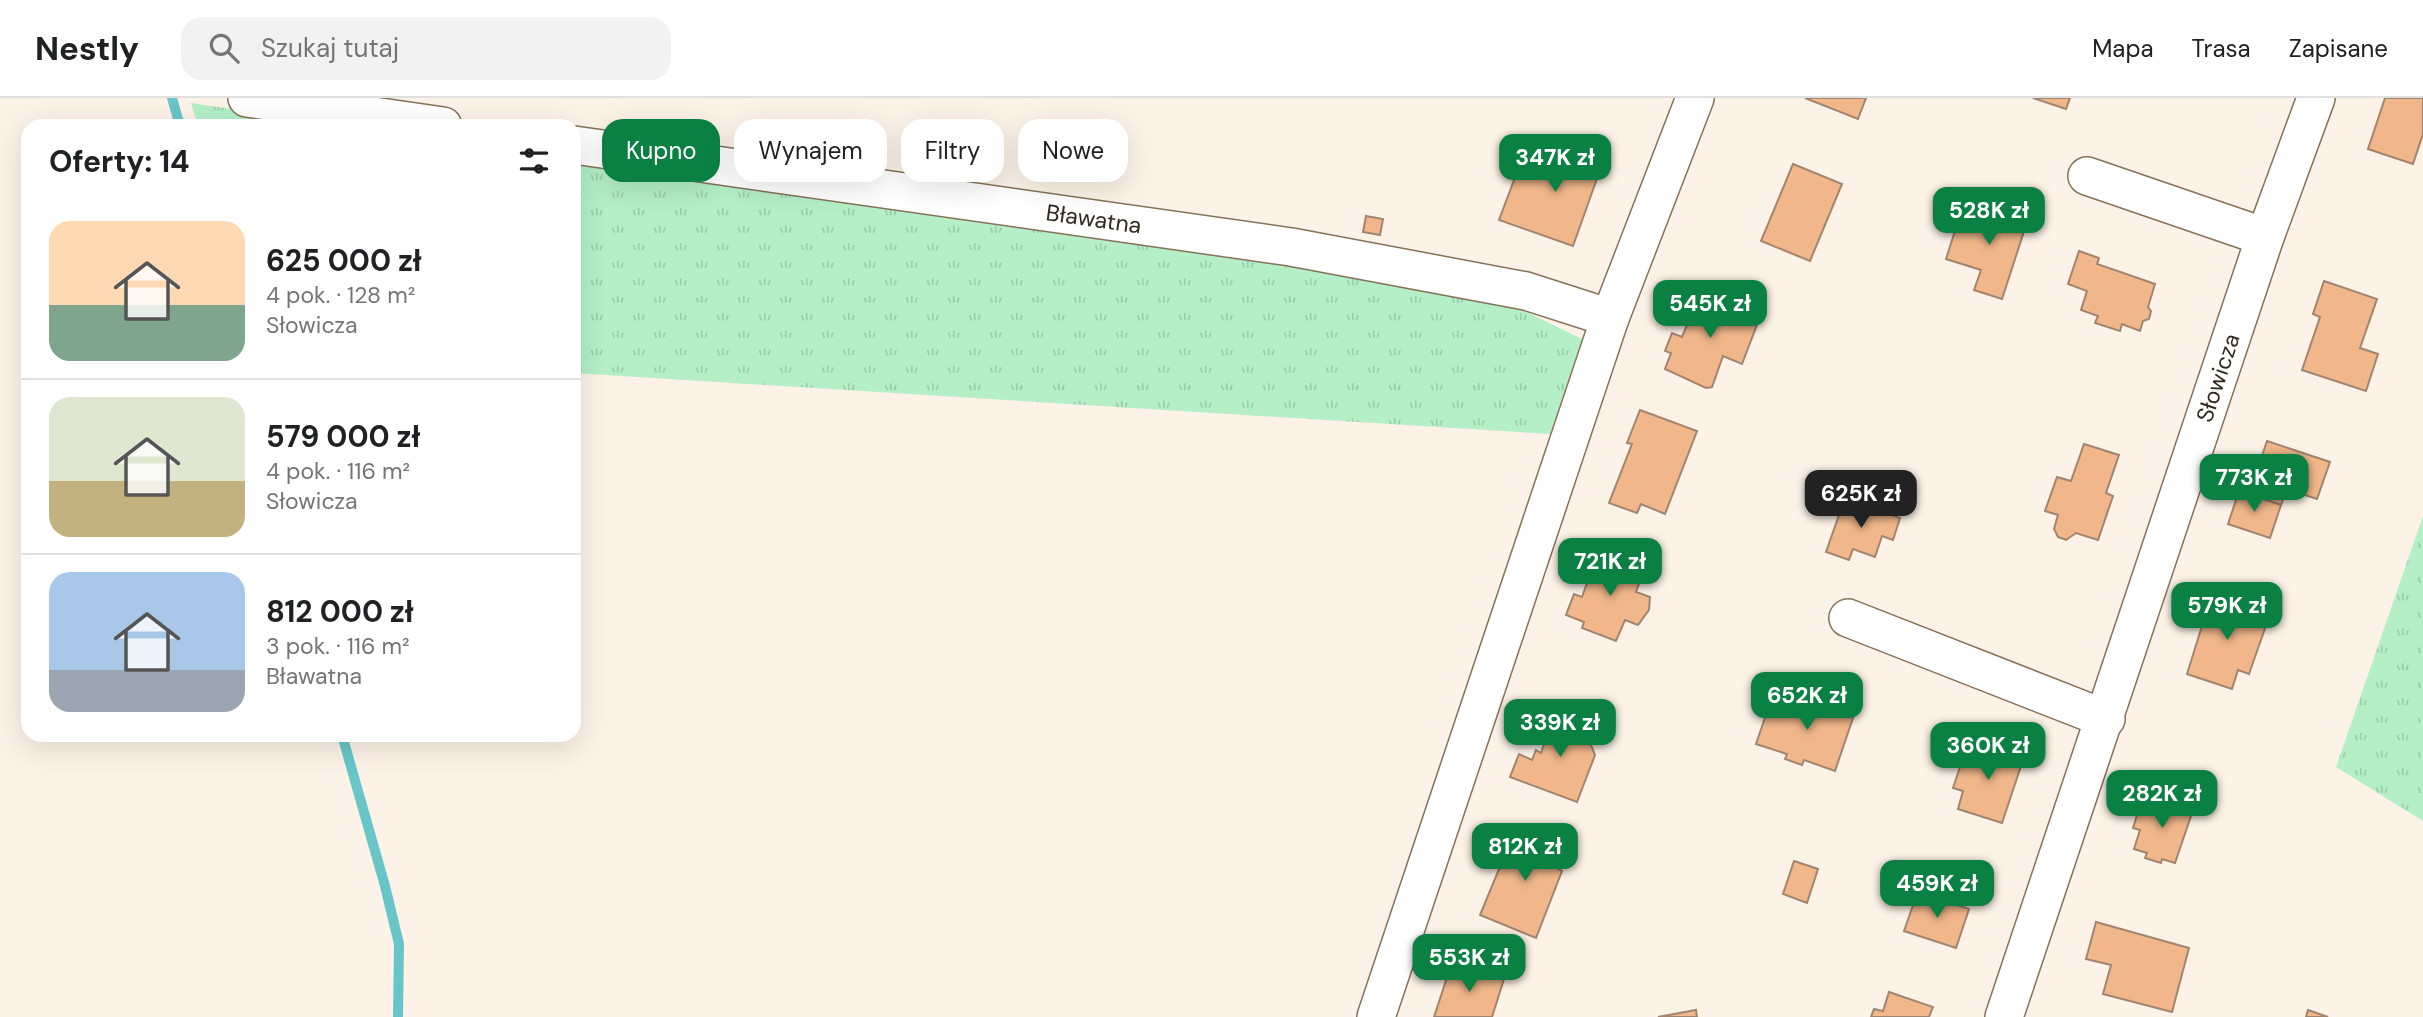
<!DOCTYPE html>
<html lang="pl">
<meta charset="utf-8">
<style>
:root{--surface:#fff;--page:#f2f2f2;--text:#202124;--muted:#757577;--line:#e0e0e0;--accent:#0b8043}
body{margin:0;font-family:"DM Sans",sans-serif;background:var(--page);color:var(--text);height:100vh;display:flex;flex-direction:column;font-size:26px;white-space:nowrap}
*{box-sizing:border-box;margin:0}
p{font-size:23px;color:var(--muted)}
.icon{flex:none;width:38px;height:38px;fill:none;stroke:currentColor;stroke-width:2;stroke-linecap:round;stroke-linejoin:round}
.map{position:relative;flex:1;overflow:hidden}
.side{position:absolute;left:21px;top:21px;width:560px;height:623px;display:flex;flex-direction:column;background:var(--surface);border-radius:21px;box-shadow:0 7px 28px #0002}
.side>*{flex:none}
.banner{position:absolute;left:602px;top:21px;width:665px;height:63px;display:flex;gap:14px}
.price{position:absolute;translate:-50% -60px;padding:0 16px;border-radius:14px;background:var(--accent);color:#fff;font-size:23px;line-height:46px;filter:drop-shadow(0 2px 4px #0008)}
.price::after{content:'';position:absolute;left:50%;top:42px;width:21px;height:16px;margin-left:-10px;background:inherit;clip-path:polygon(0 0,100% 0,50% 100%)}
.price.active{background:#222;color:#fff}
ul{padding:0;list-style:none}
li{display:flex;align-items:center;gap:21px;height:175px;padding:0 28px}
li+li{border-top:2px solid var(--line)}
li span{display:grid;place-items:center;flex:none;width:196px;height:140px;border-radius:21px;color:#555}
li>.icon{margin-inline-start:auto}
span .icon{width:84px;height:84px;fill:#fffc;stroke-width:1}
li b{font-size:30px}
h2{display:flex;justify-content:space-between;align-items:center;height:84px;padding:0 28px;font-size:30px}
.chip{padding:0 24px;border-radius:21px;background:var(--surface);box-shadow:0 7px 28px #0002;font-size:24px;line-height:63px}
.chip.active{background:var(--accent);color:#fff}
header{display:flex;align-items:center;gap:42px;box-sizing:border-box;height:98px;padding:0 35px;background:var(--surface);border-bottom:2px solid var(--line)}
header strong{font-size:33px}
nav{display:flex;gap:38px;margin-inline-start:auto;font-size:24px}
.search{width:490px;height:63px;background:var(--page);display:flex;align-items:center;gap:18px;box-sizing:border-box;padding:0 24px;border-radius:21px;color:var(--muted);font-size:26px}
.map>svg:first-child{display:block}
.grass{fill:url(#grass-tufts)}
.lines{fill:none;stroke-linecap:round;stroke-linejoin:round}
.stream{stroke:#68c6c8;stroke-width:10}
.building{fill:#f1b78a;stroke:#a1856f;stroke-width:2}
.minor-casing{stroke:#867257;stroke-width:40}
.minor{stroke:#fff;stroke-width:37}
.labels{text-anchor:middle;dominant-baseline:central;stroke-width:5;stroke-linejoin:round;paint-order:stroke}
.street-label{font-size:23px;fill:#31291e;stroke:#fff}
</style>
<header>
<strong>Nestly</strong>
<div class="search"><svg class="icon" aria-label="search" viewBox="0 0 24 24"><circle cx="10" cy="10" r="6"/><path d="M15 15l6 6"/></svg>Szukaj tutaj</div>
<nav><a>Mapa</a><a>Trasa</a><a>Zapisane</a></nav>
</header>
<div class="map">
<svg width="2423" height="919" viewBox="0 0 2423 919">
<defs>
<pattern id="grass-tufts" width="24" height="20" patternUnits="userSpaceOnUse" patternTransform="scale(1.75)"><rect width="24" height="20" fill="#b4efc8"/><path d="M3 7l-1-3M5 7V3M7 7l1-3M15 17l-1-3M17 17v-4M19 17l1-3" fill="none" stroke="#9bcdab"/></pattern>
</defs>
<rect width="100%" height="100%" fill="#fcf2e7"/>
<!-- grass -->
<g class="grass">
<path d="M191,5L346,28H198Z"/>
<path d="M574,62L1494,198L1582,241L1550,336L574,275Z"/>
<path d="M2423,418V723L2336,669Z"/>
</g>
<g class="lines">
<!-- stream -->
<g class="stream">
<path d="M172,0L180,28"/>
<path d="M342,637L385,788L399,846L398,919"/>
</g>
</g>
<!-- building -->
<g class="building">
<path d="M1805,0H1866L1858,21Z"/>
<path d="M2033,0H2070L2066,11Z"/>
<path d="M2385,0H2423V36L2413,66L2368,51Z"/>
<path d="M1565,40L1606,55L1573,148L1499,122L1519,69L1550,80Z"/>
<path d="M1793,66L1842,86L1810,163L1761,143Z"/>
<path d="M2003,106L2030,115L2002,201L1974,192L1981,172L1946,161L1962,111L1997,124Z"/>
<path d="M1366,118L1383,121L1380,137L1363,134Z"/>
<path d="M2079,153L2099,160L2097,166L2155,186L2148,209L2151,213L2149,221L2143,223L2140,233L2122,226L2120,233L2095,225L2098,218L2081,212L2087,193L2068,186Z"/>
<path d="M2324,183L2377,201L2360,250L2378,256L2366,293L2302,272L2320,219L2313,216Z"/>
<path d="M1695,194L1760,219L1742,266L1723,258L1712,289L1706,290L1665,271L1671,255L1665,253L1672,235L1682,239L1687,227L1683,225Z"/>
<path d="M1640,312L1697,333L1665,416L1641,406L1637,415L1609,405L1632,346L1627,345Z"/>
<path d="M2267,343L2330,364L2317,401L2287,391L2281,407L2249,396Z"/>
<path d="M2084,346L2119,357L2106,395L2113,398L2098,442L2076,435L2066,442L2058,439L2054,431L2058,417L2045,413L2057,379L2071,383Z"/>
<path d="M2239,393L2281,407L2270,440L2228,426Z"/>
<path d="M1845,400L1900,420L1893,442L1882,438L1875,459L1853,451L1849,462L1826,454Z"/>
<path d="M1589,458L1607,465L1610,459L1644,472L1636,494L1650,499L1649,512L1638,527L1625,522L1616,543L1582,530L1584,524L1566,517L1574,496L1582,499L1588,482L1580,478Z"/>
<path d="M2212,496L2270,516L2249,576L2238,572L2232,591L2187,576Z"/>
<path d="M1772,599L1816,615L1822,599L1856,611L1835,673L1804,662L1802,667L1785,661L1787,656L1756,646Z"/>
<path d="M1551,616L1572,624L1581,621L1592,625L1596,634L1591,647L1595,657L1577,704L1510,679L1519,656L1532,662L1536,652L1541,655L1546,640L1541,639Z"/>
<path d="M1978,644L2024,659L2002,725L1958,711L1963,693L1953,690L1963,660L1973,663Z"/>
<path d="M2164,684L2198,695L2193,712L2158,700Z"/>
<path d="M2152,698L2193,712L2175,765L2162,761L2161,765L2145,760L2147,755L2134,751L2140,732L2133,730L2138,714L2145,717Z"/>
<path d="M1516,730L1566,749L1558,771L1562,773L1536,840L1480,817Z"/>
<path d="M1794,763L1818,771L1807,805L1783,796Z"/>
<path d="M1918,793L1969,811L1956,850L1904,833Z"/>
<path d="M2096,824L2189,850L2172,914L2103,896L2111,867L2086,861Z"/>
<path d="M1452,864L1504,881L1492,919H1434Z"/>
<path d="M1889,894L1933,909L1929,919H1871L1874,911L1883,913Z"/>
<path d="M1696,912L1697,919H1658Z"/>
<path d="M2308,912L2328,919H2306Z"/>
</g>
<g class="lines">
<defs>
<g id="minor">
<path d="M247,0L443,28"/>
<path id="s1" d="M574,47L1291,149L1526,193L1610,220"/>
<path d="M2087,78L2265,139"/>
<path d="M1848,520L2106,621"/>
<path d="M1376,919L1610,220L1695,0"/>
<path id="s2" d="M2004,919L2265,139L2316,0"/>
</g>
</defs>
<!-- minor casing -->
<use href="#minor" class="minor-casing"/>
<!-- minor -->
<use href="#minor" class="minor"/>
</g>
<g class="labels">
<!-- street labels -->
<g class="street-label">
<text stroke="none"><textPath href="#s1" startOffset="525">Bławatna</textPath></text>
<text stroke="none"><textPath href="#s2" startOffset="674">Słowicza</textPath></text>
</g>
</g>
</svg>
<b class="price" style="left:1555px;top:96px">347K zł</b>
<b class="price" style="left:1989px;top:149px">528K zł</b>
<b class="price" style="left:1710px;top:242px">545K zł</b>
<b class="price" style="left:2254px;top:416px">773K zł</b>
<b class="price active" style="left:1861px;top:432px">625K zł</b>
<b class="price" style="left:1610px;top:500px">721K zł</b>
<b class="price" style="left:2227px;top:544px">579K zł</b>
<b class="price" style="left:1807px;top:634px">652K zł</b>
<b class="price" style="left:1560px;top:661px">339K zł</b>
<b class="price" style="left:1988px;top:684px">360K zł</b>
<b class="price" style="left:2162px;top:732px">282K zł</b>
<b class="price" style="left:1525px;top:785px">812K zł</b>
<b class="price" style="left:1937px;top:822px">459K zł</b>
<b class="price" style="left:1469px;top:896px">553K zł</b>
<div class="banner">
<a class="chip active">Kupno</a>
<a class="chip">Wynajem</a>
<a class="chip">Filtry</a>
<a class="chip">Nowe</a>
</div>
<section class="side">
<h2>Oferty: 14<svg class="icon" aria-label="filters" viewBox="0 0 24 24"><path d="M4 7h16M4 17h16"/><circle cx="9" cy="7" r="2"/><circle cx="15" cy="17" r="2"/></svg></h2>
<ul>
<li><span style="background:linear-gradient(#ffd9b3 60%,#7fa58c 0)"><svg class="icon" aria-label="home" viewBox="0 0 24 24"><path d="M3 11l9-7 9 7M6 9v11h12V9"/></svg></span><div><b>625 000 zł</b><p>4 pok. · 128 m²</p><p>Słowicza</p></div></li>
<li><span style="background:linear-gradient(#dfe7d0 60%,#c2b280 0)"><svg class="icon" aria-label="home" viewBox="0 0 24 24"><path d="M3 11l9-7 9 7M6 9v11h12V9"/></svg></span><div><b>579 000 zł</b><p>4 pok. · 116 m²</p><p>Słowicza</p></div></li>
<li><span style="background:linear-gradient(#a9c7e8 70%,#9aa5b1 0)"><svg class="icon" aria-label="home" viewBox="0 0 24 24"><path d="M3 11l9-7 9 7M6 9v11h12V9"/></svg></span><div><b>812 000 zł</b><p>3 pok. · 116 m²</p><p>Bławatna</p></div></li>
</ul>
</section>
</div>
